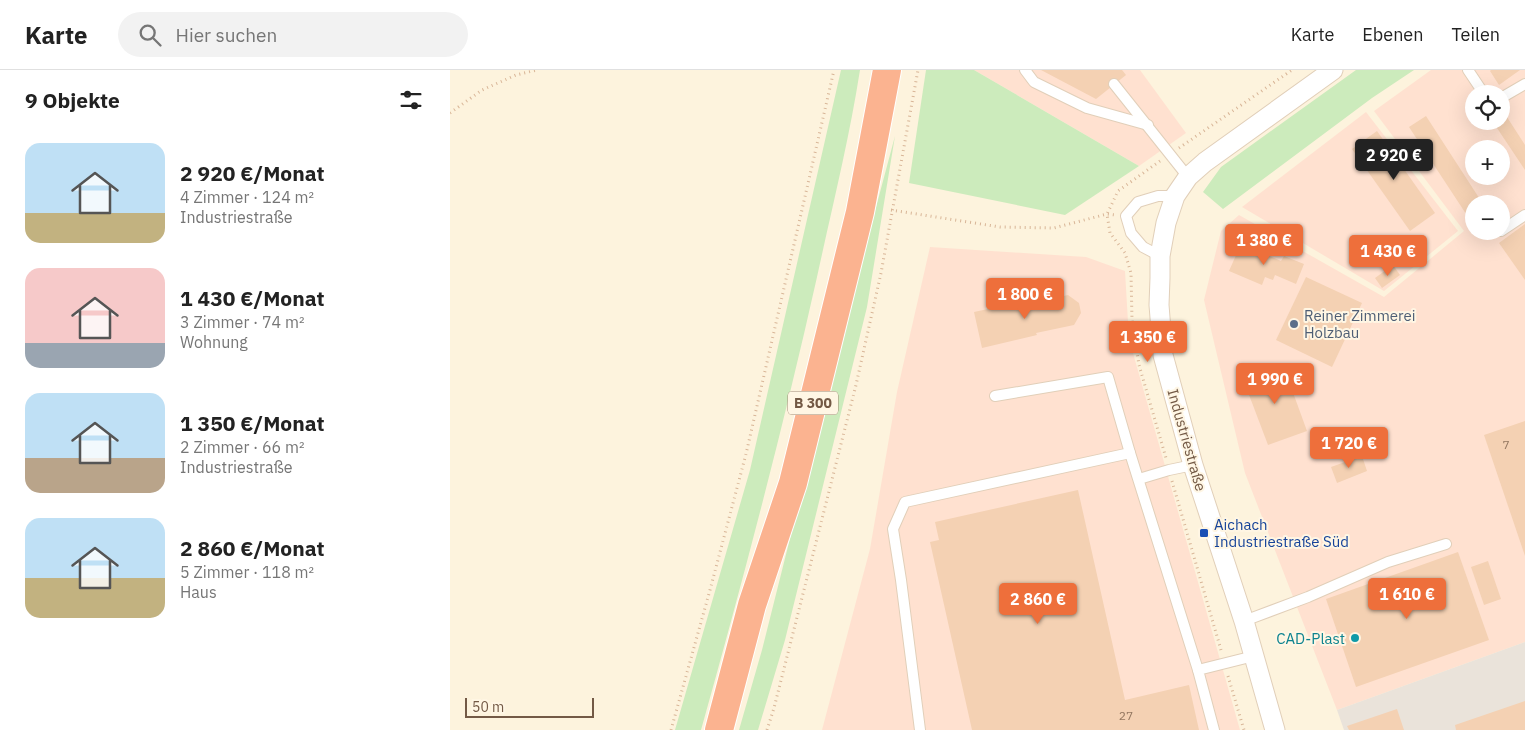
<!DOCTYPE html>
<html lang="de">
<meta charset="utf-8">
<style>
:root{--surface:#fff;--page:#f2f2f2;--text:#222;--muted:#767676;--line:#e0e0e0;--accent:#ee6f3b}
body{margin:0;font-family:"IBM Plex Sans",sans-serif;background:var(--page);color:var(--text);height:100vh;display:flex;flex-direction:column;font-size:19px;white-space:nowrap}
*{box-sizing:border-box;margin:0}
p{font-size:16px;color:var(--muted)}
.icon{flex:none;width:28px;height:28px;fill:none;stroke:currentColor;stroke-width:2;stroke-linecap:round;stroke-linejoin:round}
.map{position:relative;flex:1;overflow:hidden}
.side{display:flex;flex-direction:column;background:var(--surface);width:450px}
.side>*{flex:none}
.tools{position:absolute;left:1015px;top:15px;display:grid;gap:10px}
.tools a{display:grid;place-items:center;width:45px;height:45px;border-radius:50%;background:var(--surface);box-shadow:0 5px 20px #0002;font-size:25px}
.scale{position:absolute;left:15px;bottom:12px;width:129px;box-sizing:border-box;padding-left:5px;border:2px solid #735945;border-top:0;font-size:14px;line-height:18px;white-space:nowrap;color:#735945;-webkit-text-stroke:4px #fff6e4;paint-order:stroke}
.price{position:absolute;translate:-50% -42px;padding:0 11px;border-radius:5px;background:var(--accent);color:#fff;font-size:16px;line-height:32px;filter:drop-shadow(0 1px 2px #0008)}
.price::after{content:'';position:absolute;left:50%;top:30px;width:15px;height:11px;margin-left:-8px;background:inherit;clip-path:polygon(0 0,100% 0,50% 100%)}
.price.current{background:#222;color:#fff}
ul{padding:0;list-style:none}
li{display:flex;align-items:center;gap:15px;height:125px;padding:0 25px}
li span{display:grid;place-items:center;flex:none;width:140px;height:100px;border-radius:15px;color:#555}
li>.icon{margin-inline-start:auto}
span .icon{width:60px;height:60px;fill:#fffc;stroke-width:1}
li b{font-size:21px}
h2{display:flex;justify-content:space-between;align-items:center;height:60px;padding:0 25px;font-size:21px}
header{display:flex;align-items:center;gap:30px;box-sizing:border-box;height:70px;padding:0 25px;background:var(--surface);border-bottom:1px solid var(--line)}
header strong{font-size:24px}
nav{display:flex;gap:28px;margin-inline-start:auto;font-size:18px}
.search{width:350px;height:45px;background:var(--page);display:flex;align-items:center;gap:12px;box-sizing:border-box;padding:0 18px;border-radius:28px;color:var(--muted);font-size:19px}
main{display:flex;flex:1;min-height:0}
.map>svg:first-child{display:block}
.commercial{fill:#ffe1d0;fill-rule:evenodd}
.industrial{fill:#eae3da}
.green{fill:#ccebbc}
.building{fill:#f4d1b3}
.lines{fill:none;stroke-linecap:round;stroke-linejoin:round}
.lane-casing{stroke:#e1cfb9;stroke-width:12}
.street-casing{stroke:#e1cfb9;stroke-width:21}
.highway-casing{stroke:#fff;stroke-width:30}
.path{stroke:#d8b597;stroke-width:3;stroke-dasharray:1 4;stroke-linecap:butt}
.lane{stroke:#fff;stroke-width:10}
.street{stroke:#fff;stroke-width:19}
.highway{stroke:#fbb390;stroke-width:28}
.service-dot{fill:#5c6f8a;stroke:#fff6e4;stroke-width:2}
.transit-dot{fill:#1a4fb4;stroke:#fff6e4;stroke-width:2}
.culture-dot{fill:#0f9aa8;stroke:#fff6e4;stroke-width:2}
.labels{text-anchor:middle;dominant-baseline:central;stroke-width:4;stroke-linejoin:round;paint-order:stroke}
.number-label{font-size:12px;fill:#937760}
.shield{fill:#fff6e4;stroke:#9d8875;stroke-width:1}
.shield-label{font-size:14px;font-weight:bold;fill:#735945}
.service-label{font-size:15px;fill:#4e5e75;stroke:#fff6e4;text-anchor:start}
.street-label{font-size:15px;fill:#735945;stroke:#fff6e4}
.transit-label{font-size:15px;fill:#164399;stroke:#fff6e4;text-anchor:start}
.culture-label{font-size:15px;fill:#0d838f;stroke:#fff6e4;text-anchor:end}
</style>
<header>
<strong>Karte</strong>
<div class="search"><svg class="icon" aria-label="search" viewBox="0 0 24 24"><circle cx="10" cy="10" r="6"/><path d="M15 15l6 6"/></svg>Hier suchen</div>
<nav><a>Karte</a><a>Ebenen</a><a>Teilen</a></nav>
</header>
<main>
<section class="side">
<h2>9 Objekte<svg class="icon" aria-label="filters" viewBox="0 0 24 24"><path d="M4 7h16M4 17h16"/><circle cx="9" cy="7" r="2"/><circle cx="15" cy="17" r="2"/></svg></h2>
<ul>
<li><span style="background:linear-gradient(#bfe0f5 70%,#c2b280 0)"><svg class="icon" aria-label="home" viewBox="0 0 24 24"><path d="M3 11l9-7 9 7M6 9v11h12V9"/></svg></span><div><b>2 920 €/Monat</b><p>4 Zimmer · 124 m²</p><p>Industriestraße</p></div></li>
<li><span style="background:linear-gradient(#f6c9c9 75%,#9aa5b1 0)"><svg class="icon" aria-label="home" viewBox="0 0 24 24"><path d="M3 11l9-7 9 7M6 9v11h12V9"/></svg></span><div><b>1 430 €/Monat</b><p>3 Zimmer · 74 m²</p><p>Wohnung</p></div></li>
<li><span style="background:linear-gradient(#bfe0f5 65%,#b9a48a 0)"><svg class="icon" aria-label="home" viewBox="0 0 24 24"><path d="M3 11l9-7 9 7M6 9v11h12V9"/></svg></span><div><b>1 350 €/Monat</b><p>2 Zimmer · 66 m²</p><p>Industriestraße</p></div></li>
<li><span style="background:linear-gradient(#bfe0f5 60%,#c2b280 0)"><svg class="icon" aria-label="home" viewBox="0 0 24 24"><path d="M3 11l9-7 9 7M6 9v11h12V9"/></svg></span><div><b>2 860 €/Monat</b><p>5 Zimmer · 118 m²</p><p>Haus</p></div></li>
</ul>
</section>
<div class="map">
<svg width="1075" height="660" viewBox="0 0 1075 660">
<rect width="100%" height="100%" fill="#fdf3dd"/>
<!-- commercial -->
<g class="commercial">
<path d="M524,0H690L736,63L689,96Z"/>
<path d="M981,0H1075V572L887,640L795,403L754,230L771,161L789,145L934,227L1014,161L924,41ZM1024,24H1051V51H1024ZM1024,79H1051V106H1024ZM1024,134H1051V161H1024Z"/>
<path d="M916,42L1008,161L934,221L792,137Z"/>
<path d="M480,177L636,187L675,201L679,269L790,660H372L420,479L447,322Z"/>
</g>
<!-- industrial -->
<path class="industrial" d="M1075,572V660H894L887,640Z"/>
<!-- green -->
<g class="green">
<path d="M391,0H410C399,70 382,138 367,207C333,359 293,510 251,660H225L300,400Z"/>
<path d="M476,0H524L689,96L615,145L459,113Z"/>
<path d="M906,0H964L922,28L773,139L753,122L771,97Z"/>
<path d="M445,66L417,237L335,570L308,660H289L312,580L377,321Z"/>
</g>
<!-- building -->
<g class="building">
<path d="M591,0H672L676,5L646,29Z"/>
<path d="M1041,0H1070L1049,15L1040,1Z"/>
<path d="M1055,44L1075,75V100L1043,52L1051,51V47Z"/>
<path d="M976,46L1033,134H1024V152L1022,153L959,57Z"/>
<path d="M927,61L985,143L960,161L902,79Z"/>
<path d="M1075,154V210L1049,173Z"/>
<path d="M791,174L831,191L834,186L854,194L846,214L825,205L823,210L815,207L812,215L779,201Z"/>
<path d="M943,195L950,205L932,218L925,208Z"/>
<path d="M856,207L912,233L882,297L826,270Z"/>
<path d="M618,225L629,233L631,243L624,255L586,263L587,265L532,278L524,242L579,230L580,234Z"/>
<path d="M833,295L857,361L818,375L793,309Z"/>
<path d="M1075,351V486L1034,365Z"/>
<path d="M912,386L917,401L887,413L881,397Z"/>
<path d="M628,420L675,630L739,615L749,660H522L480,472L489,470L485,452Z"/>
<path d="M1008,482L1039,570L906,617L876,529Z"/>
<path d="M1038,491L1051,529L1034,535L1021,497Z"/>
<path d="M1075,631V660H1006L1005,655Z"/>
<path d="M947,639L954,660H899L897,656Z"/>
</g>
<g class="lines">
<defs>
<g id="lane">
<path d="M575,0L584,12L637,38L698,55"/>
<path d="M1018,0L1034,24"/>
<path d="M664,14L738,107"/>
<path d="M1051,28L1075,14"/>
<path d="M1051,161L1075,145"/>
<path d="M710,186L693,177L681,163L676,146L688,132L708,126H725"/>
<path d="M545,326L658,307L680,383L748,600"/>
<path d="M689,409L719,400L743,395"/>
<path d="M794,551L858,527L938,492L996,474"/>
<path d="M470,660L451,510L443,459L455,432L680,383"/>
<path d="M764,660L748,600L804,586"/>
</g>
<path id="street" d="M825,660L794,551L743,395L713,285L709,235L710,208V186L716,153L725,126L738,107L755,92L883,0"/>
<path id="highway" d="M269,660L302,535L343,413L410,142L437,0"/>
</defs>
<!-- lane casing -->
<use href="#lane" class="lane-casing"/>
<!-- street casing -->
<use href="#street" class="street-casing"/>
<!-- highway casing -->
<use href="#highway" class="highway-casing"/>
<!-- path -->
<g class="path">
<path d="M0,43L32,20L66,5L87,0"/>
<path d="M729,78L842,0"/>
<path d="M710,91L668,121L657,144L660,163L675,183L681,203L682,250L689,295L716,388"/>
<path d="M441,140L550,157L604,158L657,144L665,145"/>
<path d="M722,411L771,580"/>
<path d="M778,606L794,660"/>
<path d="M221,660L260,520L296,384L384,0"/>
<path d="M317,660L324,638L406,315L431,203L468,0"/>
</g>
<!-- lane -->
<use href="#lane" class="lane"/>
<!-- street -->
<use href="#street" class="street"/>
<!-- highway -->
<use href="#highway" class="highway"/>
</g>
<!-- markers -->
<circle class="service-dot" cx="844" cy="254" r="5"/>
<rect class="transit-dot" x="749" y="458" width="10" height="10" rx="2.5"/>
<circle class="culture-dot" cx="905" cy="568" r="5"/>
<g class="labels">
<!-- number labels -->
<g class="number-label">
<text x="1056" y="374">7</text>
<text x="676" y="645">27</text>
</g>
<!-- shield labels -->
<rect class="shield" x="338" y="321.5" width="50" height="23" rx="4"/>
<g class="shield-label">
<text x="363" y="333">B 300</text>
</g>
<!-- service labels -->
<g class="service-label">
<text x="854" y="245">Reiner Zimmerei<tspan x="854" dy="17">Holzbau</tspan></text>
</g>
<!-- street labels -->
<g class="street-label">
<text transform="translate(737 370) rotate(74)">Industriestraße</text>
</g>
<!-- transit labels -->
<g class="transit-label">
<text x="764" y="454">Aichach<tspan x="764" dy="17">Industriestraße Süd</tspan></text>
</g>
<!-- culture labels -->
<g class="culture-label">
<text x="895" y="568">CAD-Plast</text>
</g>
</g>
</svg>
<div class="tools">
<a><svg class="icon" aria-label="locate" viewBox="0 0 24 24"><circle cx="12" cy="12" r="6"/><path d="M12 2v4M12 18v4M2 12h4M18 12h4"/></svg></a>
<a>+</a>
<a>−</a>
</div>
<div class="scale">50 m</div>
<b class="price current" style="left:944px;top:111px">2 920 €</b>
<b class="price" style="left:814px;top:196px">1 380 €</b>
<b class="price" style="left:938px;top:207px">1 430 €</b>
<b class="price" style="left:575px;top:250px">1 800 €</b>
<b class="price" style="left:698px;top:293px">1 350 €</b>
<b class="price" style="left:825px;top:335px">1 990 €</b>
<b class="price" style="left:899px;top:399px">1 720 €</b>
<b class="price" style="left:957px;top:550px">1 610 €</b>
<b class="price" style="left:588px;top:555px">2 860 €</b>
</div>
</main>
